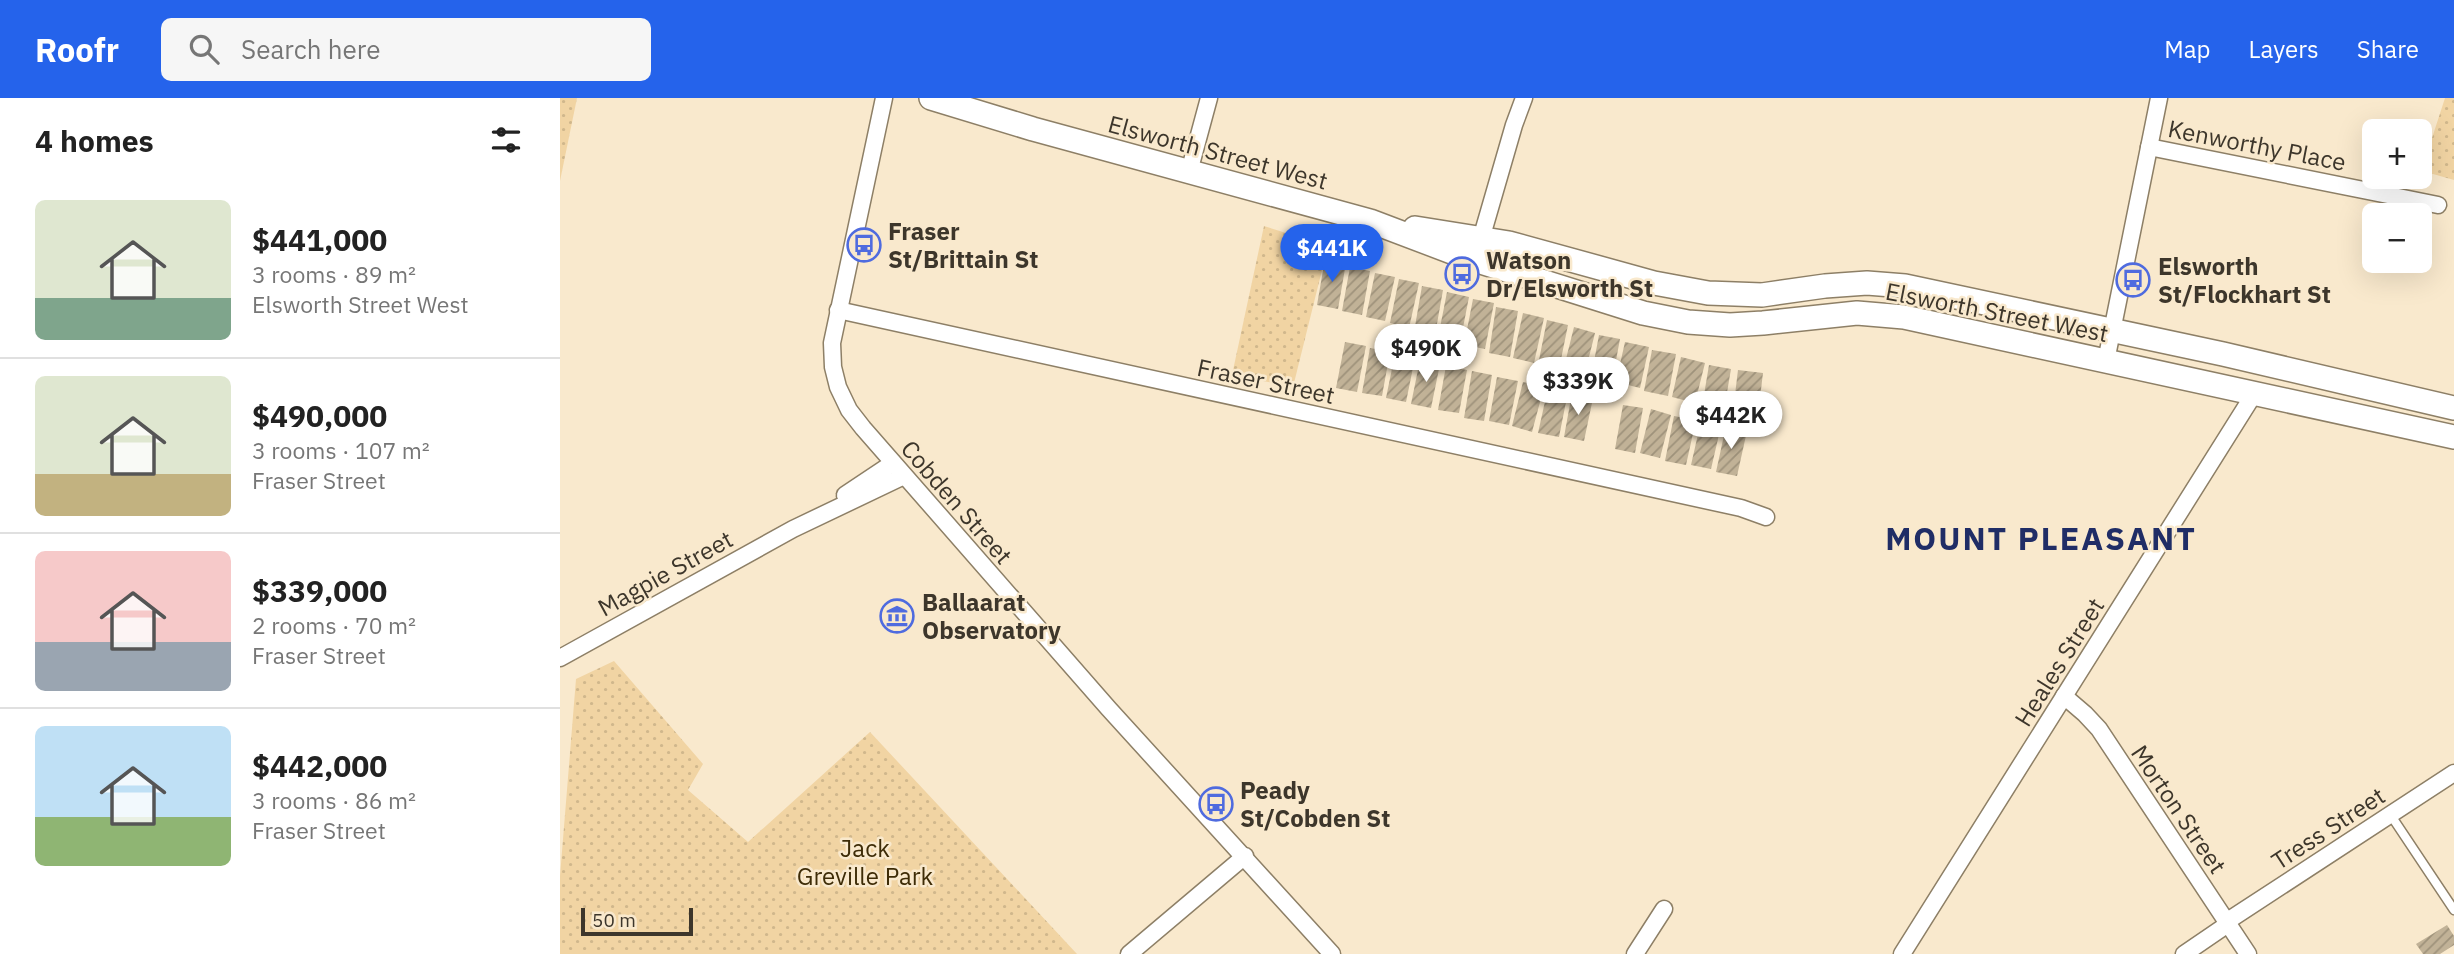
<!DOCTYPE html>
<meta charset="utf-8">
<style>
:root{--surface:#fff;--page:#f6f6f6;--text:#222;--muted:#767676;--line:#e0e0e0;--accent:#2563eb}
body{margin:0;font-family:"IBM Plex Sans",sans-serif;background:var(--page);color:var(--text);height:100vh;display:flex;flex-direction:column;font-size:26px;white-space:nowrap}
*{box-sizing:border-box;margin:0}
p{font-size:23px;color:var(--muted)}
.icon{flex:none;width:38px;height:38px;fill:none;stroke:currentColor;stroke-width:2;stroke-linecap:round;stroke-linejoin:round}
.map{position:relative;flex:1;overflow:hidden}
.side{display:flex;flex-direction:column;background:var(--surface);width:560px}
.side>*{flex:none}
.buttons{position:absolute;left:1802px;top:21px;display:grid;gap:14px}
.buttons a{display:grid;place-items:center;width:70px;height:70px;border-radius:10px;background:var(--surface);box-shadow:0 7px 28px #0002;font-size:35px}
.scale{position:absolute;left:21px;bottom:18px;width:112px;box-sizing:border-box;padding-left:7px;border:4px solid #3d362b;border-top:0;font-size:19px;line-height:24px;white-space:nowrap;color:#3d362b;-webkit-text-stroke:5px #f9e9cd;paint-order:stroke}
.price{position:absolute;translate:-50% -60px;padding:0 16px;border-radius:24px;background:#fff;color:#222;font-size:23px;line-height:46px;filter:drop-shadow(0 2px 4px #0008)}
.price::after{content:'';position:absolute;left:50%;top:42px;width:21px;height:16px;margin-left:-10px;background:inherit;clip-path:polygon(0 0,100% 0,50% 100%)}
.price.selected{background:var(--accent);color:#fff}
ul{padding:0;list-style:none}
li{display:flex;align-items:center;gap:21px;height:175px;padding:0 35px}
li+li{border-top:2px solid var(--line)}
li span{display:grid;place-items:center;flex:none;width:196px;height:140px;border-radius:10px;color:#555}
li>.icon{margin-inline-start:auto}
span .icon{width:84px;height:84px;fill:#fffc;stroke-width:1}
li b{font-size:30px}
h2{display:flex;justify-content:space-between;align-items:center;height:84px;padding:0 35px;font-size:30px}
header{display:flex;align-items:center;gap:42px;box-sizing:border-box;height:98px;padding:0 35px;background:var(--accent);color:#fff}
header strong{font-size:33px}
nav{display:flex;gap:38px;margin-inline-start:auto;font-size:24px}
.search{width:490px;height:63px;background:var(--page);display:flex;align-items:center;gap:18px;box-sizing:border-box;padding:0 24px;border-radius:10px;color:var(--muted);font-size:26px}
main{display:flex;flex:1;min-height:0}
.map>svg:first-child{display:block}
.grass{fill:url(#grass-dots)}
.building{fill:url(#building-hatch)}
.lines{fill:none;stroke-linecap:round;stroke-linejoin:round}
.lane-casing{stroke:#8d7f66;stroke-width:11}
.street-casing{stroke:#8d7f66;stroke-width:19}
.secondary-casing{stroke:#8d7f66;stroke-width:26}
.lane{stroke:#fff;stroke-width:8}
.street{stroke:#fff;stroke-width:16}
.secondary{stroke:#fff;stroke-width:23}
.labels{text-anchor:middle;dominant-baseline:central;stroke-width:5;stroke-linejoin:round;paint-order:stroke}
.street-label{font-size:24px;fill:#3d362b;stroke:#f9e9cd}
.poi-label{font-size:24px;font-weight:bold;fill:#3d362b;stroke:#f9e9cd;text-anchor:start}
.park-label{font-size:24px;fill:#3e2c07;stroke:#f9e9cd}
.district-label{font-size:32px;font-weight:bold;letter-spacing:2px;fill:#202d66;stroke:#f9e9cd}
</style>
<header>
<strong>Roofr</strong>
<div class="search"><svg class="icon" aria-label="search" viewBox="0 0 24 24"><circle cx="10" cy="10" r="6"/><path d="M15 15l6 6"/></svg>Search here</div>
<nav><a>Map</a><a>Layers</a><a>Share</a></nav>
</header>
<main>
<section class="side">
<h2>4 homes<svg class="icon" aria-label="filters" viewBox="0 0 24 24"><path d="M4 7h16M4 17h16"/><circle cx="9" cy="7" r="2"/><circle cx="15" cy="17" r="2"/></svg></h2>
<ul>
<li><span style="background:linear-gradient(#dfe7d0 70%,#7fa58c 0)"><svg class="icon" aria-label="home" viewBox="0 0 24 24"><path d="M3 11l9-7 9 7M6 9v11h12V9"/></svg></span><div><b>$441,000</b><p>3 rooms · 89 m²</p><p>Elsworth Street West</p></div></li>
<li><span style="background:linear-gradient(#dfe7d0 70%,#c2b280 0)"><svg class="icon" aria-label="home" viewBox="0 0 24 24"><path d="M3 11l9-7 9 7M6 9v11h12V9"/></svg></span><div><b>$490,000</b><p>3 rooms · 107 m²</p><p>Fraser Street</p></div></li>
<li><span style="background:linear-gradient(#f6c9c9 65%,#9aa5b1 0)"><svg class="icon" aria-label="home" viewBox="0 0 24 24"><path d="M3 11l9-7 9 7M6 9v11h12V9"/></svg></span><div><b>$339,000</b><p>2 rooms · 70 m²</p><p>Fraser Street</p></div></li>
<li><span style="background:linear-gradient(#bfe0f5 65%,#8fb573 0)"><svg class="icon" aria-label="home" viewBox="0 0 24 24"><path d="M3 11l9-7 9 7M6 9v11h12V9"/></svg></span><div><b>$442,000</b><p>3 rooms · 86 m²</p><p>Fraser Street</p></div></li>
</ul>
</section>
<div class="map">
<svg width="1894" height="856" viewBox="0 0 1894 856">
<defs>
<pattern id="grass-dots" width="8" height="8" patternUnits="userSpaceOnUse" patternTransform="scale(1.75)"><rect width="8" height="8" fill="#f1d4a3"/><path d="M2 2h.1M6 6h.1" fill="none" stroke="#d0b78c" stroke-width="1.8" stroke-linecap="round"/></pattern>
<pattern id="building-hatch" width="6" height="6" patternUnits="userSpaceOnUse" patternTransform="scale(1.75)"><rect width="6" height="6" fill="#c1b297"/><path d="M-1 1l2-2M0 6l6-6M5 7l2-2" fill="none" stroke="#9e927b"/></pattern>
</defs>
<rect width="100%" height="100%" fill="#f9e9cd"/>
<!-- grass -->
<g class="grass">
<path d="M0,0H17L0,83Z"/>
<path d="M1885,0H1894V82L1873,76L1860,77Z"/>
<path d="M704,128L768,148L733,289L672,277Z"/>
<path d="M54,563L143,666L128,692L188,744L310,634L517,856H0V778L16,581Z"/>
</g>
<!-- building -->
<g class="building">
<path d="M765,161L786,165L778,211L757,207Z"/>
<path d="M790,169L810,173L802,217L782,213Z"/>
<path d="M815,175L835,179L825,223L806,219Z"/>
<path d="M839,181L859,185L849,230L830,225Z"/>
<path d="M862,188L883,192L875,237L854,234Z"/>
<path d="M887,194L909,199L900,245L878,240Z"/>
<path d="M913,201L934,205L925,251L904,247Z"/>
<path d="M936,209L958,213L950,259L929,255Z"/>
<path d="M963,215L984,220L974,265L953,260Z"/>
<path d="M987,222L1008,227L999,271L978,267Z"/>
<path d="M1014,229L1035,235L1024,279L1003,273Z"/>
<path d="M1039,237L1060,241L1052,284L1031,280Z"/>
<path d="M785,244L806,248L797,294L776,290Z"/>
<path d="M1065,244L1089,249L1080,290L1056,284Z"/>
<path d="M810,250L830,254L822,298L802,295Z"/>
<path d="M1092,252L1116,256L1108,298L1084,293Z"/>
<path d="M835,256L855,260L846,304L826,300Z"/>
<path d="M1121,259L1145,265L1135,305L1112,299Z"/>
<path d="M860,262L880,266L871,310L851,306Z"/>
<path d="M1149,267L1171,271L1164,312L1142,309Z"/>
<path d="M886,268L907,272L899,315L878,312Z"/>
<path d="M1178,272L1203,275L1198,316L1173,313Z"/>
<path d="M912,273L932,277L924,323L904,320Z"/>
<path d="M937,279L958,283L949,327L929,323Z"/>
<path d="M963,284L984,289L972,334L952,328Z"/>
<path d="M988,290L1008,294L999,339L978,335Z"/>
<path d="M1012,295L1033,300L1024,343L1004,339Z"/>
<path d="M1063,307L1083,310L1075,355L1055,351Z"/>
<path d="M1091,311L1111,317L1100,360L1080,355Z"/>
<path d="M1114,318L1136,322L1126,367L1105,363Z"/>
<path d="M1141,323L1161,328L1151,371L1131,367Z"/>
<path d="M1166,328L1187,333L1177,378L1156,374Z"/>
<path d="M1887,827L1894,838V847L1880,856H1863L1856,846Z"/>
</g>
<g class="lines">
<defs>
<path id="lane" d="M1830,716L1894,812"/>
<g id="street">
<path d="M324,0L272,245L273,269L278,289L289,312L303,330L549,611L772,856"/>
<path d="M1589,49L1878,107"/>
<path d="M629,74L649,0"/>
<path d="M919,148L954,27L964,0"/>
<path d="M278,212L1181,410L1206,419"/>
<path d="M1546,263L1599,0"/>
<path d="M285,397L333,365"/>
<path d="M0,560L233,431L344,378"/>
<path d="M1504,598L1525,616L1539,631L1688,856"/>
<path d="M1666,824L1894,675"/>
<path d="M569,856L685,758"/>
<path d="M1075,856L1104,811"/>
<path d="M1342,856L1694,296"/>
<path d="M1624,856L1668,826"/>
</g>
<g id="secondary">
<path d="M371,0L473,31L810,123L905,159L1083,215L1128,224L1170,227L1203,225L1297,215L1344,219L1894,339"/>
<path d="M855,130L949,145L1094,185L1148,195L1202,197L1265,188L1307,185L1345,188L1663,256L1894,310"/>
</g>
</defs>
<!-- lane casing -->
<use href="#lane" class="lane-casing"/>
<!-- street casing -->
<use href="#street" class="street-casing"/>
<!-- secondary casing -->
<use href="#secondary" class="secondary-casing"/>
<!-- lane -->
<use href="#lane" class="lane"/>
<!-- street -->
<use href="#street" class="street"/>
<!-- secondary -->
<use href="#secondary" class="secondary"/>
</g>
<!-- icons -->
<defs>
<symbol id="bus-ring" viewBox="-11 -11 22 22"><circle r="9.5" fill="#f9e9cd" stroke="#4f6bdf" stroke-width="1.5"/><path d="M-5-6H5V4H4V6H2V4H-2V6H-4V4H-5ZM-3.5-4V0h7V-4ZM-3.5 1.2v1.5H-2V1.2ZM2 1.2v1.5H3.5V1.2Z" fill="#4f6bdf"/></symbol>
<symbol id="museum-ring" viewBox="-11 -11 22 22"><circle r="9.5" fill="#f9e9cd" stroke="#4f6bdf" stroke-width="1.5"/><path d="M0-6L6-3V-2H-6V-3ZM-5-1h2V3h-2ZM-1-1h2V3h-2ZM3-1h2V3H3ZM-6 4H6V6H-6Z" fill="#4f6bdf"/></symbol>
</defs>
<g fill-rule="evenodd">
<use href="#bus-ring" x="285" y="128" width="38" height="38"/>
<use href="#bus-ring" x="883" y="157" width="38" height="38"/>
<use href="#bus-ring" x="1554" y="163" width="38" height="38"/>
<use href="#museum-ring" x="318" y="499" width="38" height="38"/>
<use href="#bus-ring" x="637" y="687" width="38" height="38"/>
</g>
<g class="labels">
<!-- street labels -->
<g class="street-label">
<text transform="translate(1697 47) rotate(11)">Kenworthy Place</text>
<text transform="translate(658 54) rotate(15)">Elsworth Street West</text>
<text transform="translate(1437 214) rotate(11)">Elsworth Street West</text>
<text transform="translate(706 283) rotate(12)">Fraser Street</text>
<text transform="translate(397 404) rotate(49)">Cobden Street</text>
<text transform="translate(105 475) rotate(-29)">Magpie Street</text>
<text transform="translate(1499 564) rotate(-58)">Heales Street</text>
<text transform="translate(1619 711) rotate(56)">Morton Street</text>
<text transform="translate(1768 730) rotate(-33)">Tress Street</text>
</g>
<!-- poi labels -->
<g class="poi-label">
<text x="328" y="133">Fraser<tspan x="328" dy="28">St/Brittain St</tspan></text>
<text x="926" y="162">Watson<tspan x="926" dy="28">Dr/Elsworth St</tspan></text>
<text x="1598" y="168">Elsworth<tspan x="1598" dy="28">St/Flockhart St</tspan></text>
<text x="362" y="504">Ballaarat<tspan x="362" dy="28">Observatory</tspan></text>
<text x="680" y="692">Peady<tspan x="680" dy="28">St/Cobden St</tspan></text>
</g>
<!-- park labels -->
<g class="park-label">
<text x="305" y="750">Jack<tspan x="305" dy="28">Greville Park</tspan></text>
</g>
<!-- district labels -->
<g class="district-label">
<text x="1481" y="440">MOUNT PLEASANT</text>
</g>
</g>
</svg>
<div class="buttons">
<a>+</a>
<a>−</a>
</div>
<div class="scale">50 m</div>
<b class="price selected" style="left:772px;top:186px">$441K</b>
<b class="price" style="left:866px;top:286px">$490K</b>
<b class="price" style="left:1018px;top:319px">$339K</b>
<b class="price" style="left:1171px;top:353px">$442K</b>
</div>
</main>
